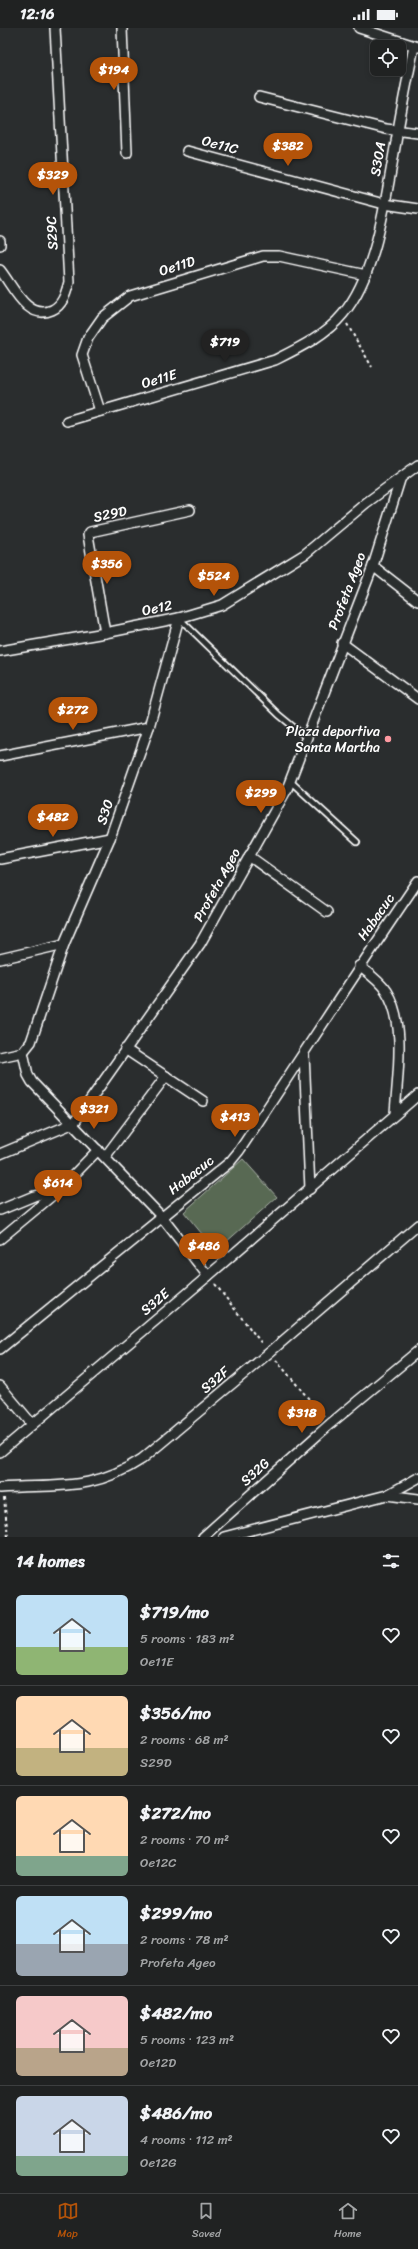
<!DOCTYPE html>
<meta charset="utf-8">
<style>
:root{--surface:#202222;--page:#2d2f2f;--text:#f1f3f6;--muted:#a2a4a5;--line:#3d3f40;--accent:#b45309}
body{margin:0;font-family:Sriracha,sans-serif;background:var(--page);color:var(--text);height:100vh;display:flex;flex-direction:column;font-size:15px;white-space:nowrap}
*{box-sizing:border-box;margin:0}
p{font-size:13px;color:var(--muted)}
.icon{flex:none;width:22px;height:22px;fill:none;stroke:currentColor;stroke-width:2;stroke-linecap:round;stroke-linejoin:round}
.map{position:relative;height:1509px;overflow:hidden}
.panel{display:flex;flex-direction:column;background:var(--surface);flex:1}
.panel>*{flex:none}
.tools{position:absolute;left:370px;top:12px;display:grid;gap:8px}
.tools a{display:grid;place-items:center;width:36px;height:36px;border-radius:6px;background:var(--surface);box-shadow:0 2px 6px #0003,0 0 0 1px var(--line);font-size:20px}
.price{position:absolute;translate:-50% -34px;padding:0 9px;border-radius:14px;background:var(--accent);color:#fff;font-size:13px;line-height:26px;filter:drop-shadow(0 1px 2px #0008)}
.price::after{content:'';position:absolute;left:50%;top:24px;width:12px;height:9px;margin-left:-6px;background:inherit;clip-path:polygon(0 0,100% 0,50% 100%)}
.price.on{background:#222;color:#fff}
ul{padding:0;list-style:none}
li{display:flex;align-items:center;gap:12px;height:100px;padding:0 16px}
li+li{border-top:1px solid var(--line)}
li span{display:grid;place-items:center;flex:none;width:112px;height:80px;border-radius:6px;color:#555}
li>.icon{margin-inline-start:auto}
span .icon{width:48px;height:48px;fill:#fffc;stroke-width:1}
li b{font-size:17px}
h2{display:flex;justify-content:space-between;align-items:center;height:48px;padding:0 16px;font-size:17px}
.status{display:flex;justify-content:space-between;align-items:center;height:28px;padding:0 20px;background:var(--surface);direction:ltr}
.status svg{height:11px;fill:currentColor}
.menu{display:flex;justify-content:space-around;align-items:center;height:56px;border-top:1px solid var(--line);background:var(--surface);font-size:11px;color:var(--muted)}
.menu a{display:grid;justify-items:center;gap:2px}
.menu .on{color:var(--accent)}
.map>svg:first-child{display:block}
.green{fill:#586953;stroke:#acb4a9}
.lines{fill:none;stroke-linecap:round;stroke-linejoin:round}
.lane-casing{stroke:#fff;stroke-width:8}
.street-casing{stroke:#fff;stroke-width:12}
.path{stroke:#fff;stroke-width:2;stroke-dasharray:3 3;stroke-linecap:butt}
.lane{stroke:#2a2d2e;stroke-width:4.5}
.street{stroke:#2a2d2e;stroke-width:9}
.poi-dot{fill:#ff9aa2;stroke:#2a2d2e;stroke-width:1.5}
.labels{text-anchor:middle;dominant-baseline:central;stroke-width:3;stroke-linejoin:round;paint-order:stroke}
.street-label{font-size:14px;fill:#fff;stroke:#2a2d2e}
.poi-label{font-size:14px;fill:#fff;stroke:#2a2d2e;text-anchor:end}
</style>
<div class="status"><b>12:16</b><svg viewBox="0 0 49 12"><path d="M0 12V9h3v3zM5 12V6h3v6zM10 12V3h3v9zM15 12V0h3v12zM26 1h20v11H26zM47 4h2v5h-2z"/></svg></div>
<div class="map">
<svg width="418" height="1509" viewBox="0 0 418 1509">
<rect width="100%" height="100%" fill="#2a2d2e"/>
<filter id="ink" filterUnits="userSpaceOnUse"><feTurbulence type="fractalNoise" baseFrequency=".025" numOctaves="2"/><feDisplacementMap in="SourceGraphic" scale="8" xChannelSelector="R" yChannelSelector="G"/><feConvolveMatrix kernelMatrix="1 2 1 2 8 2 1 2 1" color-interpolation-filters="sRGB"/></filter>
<g filter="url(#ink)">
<!-- green -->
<path class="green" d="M243,1131L277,1169L216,1223L184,1184Z"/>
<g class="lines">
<defs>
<g id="lane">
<path d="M179,590L279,687L307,710"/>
<path d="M290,753L357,814"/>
</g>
<g id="street">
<path d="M122,0L127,125"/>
<path d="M359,0L418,19"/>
<path d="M259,69L386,101L418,105"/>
<path d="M187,123L384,176L418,181"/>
<path d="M0,213V217"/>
<path d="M0,242C13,258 27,293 52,282C63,277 66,265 69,254L55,0"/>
<path d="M100,383L82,327L88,310L102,290L130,268L263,228H279L366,247"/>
<path d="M67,393L275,332C299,320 326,307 343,286C378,244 386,167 396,114C401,82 408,50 414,18"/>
<path d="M373,538L418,573"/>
<path d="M105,605L88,507L90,504L190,482"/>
<path d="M342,615L418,671"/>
<path d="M0,623L105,605L179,590L222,577L305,526L366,475L418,437"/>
<path d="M0,728L149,699"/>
<path d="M249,828L327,884"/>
<path d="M0,831L110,810"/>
<path d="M0,931L64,916"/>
<path d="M359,938C368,945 380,953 386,963C407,995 397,1049 395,1086"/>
<path d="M125,1021L203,1073"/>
<path d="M23,1024L28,1047L32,1054L161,1188L208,1248"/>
<path d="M304,1026L310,1161"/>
<path d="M0,1029L23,1024L31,1014L64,916L110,810L149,699L179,590"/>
<path d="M74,1095L200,916L287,761L373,538L400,452"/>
<path d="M0,1126L74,1095"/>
<path d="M105,1129L166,1048"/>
<path d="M0,1182L34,1168L57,1162"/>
<path d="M0,1211L59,1162L98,1122"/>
<path d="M0,1321L230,1134L239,1123C299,1033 357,942 418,853"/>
<path d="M0,1358L32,1396"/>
<path d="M0,1424L208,1248L418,1067"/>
<path d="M0,1460C56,1456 92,1464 142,1431L270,1324L418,1197"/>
<path d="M387,1467L418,1450"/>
<path d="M203,1509L330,1396L418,1323"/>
<path d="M224,1509L387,1467L418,1471"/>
</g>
</defs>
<!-- lane casing -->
<use href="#lane" class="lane-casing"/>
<!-- street casing -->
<use href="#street" class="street-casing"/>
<!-- path -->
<g class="path">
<path d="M347,296L372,339"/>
<path d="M215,1256L263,1317"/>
<path d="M276,1332L324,1389"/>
<path d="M4,1470L8,1509"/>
</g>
<!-- lane -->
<use href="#lane" class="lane"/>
<!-- street -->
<use href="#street" class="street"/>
</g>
</g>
<!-- markers -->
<circle class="poi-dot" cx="388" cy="711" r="4"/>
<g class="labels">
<!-- street labels -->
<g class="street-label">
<text transform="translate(220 117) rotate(15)">Oe11C</text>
<text transform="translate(378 131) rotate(-80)">S30A</text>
<text transform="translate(52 205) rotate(-93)">S29C</text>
<text transform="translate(177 238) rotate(-17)">Oe11D</text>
<text transform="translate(159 351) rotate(-16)">Oe11E</text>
<text transform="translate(110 486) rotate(-12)">S29D</text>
<text transform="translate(347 563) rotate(-69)">Profeta Ageo</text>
<text transform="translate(157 580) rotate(-12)">Oe12</text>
<text transform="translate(105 784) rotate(-71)">S30</text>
<text transform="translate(217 857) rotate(-61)">Profeta Ageo</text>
<text transform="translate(376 889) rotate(-55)">Habacuc</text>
<text transform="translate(191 1147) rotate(-38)">Habacuc</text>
<text transform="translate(155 1274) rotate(-40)">S32E</text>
<text transform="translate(215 1352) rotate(-40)">S32F</text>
<text transform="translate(255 1444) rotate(-42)">S32G</text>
</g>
<!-- poi labels -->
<g class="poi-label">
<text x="380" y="703">Plaza deportiva<tspan x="380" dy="16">Santa Martha</tspan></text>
</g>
</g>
</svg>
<div class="tools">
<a><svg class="icon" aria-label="locate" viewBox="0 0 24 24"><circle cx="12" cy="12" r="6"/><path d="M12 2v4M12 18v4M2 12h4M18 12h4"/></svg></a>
</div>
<b class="price" style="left:114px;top:63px">$194</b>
<b class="price" style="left:288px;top:139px">$382</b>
<b class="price" style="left:53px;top:168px">$329</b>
<b class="price on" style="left:225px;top:335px">$719</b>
<b class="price" style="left:107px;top:557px">$356</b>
<b class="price" style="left:214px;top:569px">$524</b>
<b class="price" style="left:73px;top:703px">$272</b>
<b class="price" style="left:261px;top:786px">$299</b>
<b class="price" style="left:53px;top:810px">$482</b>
<b class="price" style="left:94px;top:1102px">$321</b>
<b class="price" style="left:235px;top:1110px">$413</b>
<b class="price" style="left:58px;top:1176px">$614</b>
<b class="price" style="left:204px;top:1239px">$486</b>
<b class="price" style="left:302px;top:1406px">$318</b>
</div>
<section class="panel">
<h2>14 homes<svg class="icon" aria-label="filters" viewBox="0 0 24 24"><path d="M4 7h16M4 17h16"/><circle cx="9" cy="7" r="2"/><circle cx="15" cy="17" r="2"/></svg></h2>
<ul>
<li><span style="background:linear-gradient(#bfe0f5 65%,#8fb573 0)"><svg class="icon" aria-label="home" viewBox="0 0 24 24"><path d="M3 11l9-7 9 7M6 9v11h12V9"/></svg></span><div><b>$719/mo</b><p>5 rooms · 183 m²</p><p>Oe11E</p></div><svg class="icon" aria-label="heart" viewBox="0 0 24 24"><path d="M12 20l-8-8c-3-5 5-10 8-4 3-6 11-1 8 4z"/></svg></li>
<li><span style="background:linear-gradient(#ffd9b3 65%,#c2b280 0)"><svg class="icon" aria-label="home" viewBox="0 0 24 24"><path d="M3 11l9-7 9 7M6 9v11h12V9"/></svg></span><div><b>$356/mo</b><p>2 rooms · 68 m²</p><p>S29D</p></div><svg class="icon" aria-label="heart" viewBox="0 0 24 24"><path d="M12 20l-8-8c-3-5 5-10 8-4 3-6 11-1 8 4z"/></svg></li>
<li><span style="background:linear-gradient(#ffd9b3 75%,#7fa58c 0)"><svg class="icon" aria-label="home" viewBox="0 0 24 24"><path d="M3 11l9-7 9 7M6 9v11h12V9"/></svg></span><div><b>$272/mo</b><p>2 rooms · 70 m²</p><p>Oe12C</p></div><svg class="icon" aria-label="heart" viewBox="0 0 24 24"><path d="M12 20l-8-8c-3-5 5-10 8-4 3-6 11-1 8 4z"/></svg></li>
<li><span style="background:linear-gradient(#bfe0f5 60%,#9aa5b1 0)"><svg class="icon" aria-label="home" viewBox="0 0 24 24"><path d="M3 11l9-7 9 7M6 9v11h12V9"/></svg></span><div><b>$299/mo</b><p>2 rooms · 78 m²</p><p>Profeta Ageo</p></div><svg class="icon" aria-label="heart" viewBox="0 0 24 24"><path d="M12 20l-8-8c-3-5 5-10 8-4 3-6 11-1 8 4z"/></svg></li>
<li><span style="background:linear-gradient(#f6c9c9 65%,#b9a48a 0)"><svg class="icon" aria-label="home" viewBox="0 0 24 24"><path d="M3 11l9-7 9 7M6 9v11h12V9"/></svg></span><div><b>$482/mo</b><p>5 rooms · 123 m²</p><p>Oe12D</p></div><svg class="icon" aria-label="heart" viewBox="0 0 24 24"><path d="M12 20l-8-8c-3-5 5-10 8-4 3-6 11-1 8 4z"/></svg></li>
<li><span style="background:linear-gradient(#c9d6e8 75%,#7fa58c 0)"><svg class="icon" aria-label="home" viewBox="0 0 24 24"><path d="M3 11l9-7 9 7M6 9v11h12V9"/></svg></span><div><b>$486/mo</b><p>4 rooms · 112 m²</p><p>Oe12G</p></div><svg class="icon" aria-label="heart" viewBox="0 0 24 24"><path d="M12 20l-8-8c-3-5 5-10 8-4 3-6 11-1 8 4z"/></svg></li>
</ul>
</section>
<nav class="menu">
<a class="on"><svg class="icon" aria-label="map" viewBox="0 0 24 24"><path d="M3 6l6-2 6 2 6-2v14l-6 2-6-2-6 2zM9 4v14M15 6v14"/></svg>Map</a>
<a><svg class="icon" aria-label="saved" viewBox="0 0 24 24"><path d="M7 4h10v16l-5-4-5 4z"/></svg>Saved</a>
<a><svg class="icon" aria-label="home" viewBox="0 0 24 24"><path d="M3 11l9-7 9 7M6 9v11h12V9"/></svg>Home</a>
</nav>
